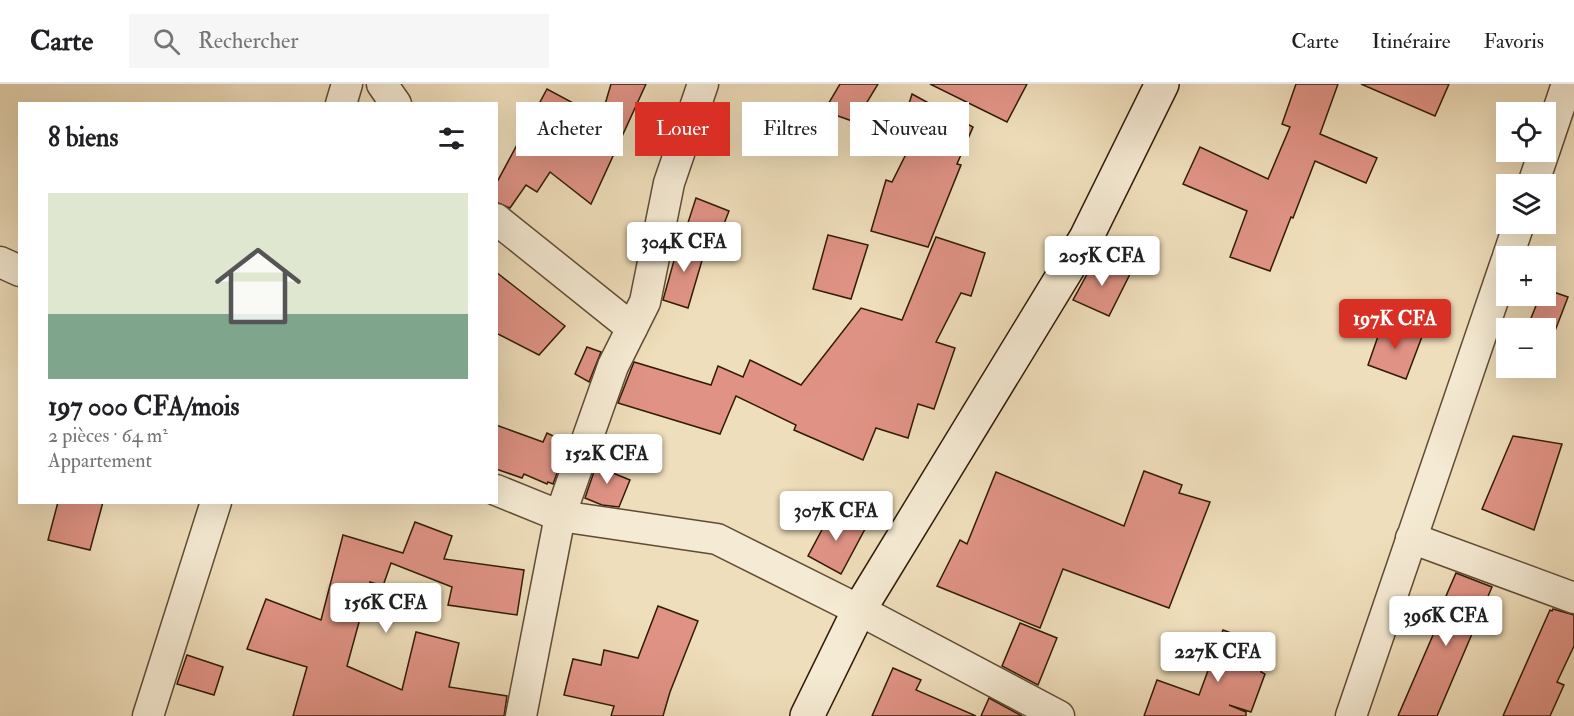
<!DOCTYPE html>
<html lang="fr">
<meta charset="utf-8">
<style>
:root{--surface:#fff;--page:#f6f6f6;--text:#202124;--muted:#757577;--line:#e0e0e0;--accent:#d93025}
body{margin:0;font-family:"IM FELL Double Pica",serif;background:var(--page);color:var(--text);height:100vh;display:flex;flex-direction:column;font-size:22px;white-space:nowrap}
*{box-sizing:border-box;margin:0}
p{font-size:20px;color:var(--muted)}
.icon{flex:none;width:33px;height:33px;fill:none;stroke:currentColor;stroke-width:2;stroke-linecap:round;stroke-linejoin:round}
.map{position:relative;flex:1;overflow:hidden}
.details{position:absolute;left:18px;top:18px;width:480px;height:402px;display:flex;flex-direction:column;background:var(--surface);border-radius:0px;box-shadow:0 6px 24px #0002}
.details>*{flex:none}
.top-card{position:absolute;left:516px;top:18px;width:570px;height:54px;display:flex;gap:12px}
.tools{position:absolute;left:1496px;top:18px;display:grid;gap:12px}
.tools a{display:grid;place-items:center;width:60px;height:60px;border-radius:0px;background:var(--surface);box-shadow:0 6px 24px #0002;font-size:30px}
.price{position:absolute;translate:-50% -51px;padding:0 14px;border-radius:6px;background:#fff;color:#222;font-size:20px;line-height:39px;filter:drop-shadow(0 2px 3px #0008)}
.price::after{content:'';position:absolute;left:50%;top:36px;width:18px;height:14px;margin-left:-9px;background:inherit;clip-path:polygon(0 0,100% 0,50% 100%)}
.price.current{background:var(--accent);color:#fff}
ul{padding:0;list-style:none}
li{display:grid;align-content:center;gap:12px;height:318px;padding:0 30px}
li+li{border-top:2px solid var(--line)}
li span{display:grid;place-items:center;height:186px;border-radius:0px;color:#555}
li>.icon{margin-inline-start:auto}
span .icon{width:108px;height:108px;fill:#fffc;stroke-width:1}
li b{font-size:26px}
h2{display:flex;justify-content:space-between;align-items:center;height:72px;padding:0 30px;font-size:26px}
.tag{padding:0 21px;border-radius:0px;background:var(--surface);box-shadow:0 6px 24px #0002;font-size:21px;line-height:54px}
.tag.current{background:var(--accent);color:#fff}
header{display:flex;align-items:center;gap:36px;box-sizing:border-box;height:84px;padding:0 30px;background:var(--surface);border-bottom:2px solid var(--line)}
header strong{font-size:28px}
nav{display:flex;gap:33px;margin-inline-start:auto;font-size:21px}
.search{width:420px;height:54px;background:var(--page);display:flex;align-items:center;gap:15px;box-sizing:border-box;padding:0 21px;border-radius:0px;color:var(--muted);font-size:22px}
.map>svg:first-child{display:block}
.building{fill:#e09385;stroke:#311b07;stroke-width:1.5}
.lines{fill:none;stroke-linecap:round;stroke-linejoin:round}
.street-casing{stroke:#604c34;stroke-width:33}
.secondary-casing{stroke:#311b07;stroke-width:36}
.street{stroke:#f5ead3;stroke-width:30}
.secondary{stroke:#f5ead3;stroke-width:33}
</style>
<header>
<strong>Carte</strong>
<div class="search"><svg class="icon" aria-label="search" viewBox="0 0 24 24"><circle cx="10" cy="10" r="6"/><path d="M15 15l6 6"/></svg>Rechercher</div>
<nav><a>Carte</a><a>Itinéraire</a><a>Favoris</a></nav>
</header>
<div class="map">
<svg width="1574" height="632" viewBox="0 0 1574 632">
<rect width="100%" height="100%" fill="#efdebb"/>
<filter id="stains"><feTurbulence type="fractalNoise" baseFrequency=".00333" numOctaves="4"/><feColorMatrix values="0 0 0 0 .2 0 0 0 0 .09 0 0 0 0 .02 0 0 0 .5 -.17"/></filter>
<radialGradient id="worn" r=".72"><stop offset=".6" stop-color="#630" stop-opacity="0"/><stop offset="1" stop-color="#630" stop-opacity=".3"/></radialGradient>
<!-- building -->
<g class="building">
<path d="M611,0H646L591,120L550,88L537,108L526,101L510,124L496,118V100L547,5L601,34Z"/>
<path d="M840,0H878L855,38L824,27Z"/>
<path d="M930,0H1027L1007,38Z"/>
<path d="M1296,0H1338L1320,50L1377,74L1366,99L1315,77L1293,134L1291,133L1270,187L1230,173L1247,127L1183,100L1200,63L1268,95L1290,43L1282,40Z"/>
<path d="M1361,0H1449L1435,32Z"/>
<path d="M912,10L973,43L957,80L961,81L928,163L871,147L886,96L892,98L916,50L902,42Z"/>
<path d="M696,114L729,127L715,163L684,151Z"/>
<path d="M828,151L868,161L851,215L813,205Z"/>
<path d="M936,153L985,169L971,212L961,209L936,258L955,264L934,325L918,320L908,354L876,344L863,376L794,346L796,341L736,312L720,350L618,319L634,278L711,301L718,282L743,293L750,276L801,301L861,224L902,236Z"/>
<path d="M680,155L706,163L688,224L663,216Z"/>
<path d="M1096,174L1130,190L1109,232L1073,216Z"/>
<path d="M496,188L565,242L539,271L496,249Z"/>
<path d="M1545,205L1568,213L1545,273V244H1527L1540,212H1545Z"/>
<path d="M1383,238L1423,250L1406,295L1368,281Z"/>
<path d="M587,263L601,268L589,298L575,290Z"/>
<path d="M496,341L543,358L547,349L568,359L553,400L548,398L547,400L524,390L522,394L496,385Z"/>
<path d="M1513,352L1562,360L1534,446L1482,425Z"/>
<path d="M599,373L616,381L613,389L630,396L619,423L602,421L585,414Z"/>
<path d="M1144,387L1182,401L1179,409L1210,418L1169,524L1063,485L1040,544L937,502L960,456L967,460L996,388L1124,442Z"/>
<path d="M58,418H103L90,466L48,456Z"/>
<path d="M832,427L865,445L841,490L808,472Z"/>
<path d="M415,438L452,452L444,475L524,486L517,531L448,521L452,503L391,479L383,502L370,498L347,582L402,606L416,548L459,559L449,603L507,612L504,632H293L307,583L247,565L266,515L321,536L343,451L403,469Z"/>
<path d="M1456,489L1492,503L1437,632H1398L1433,551L1445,520L1443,519Z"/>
<path d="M658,522L698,537L670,608L663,632H611L614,622L564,611L573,575L601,581L604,566L638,574Z"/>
<path d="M1553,525L1574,531V562L1557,598L1564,601L1550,632H1503L1550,526L1552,527Z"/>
<path d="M1020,539L1057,554L1038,601L1002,582Z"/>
<path d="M1223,546L1271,564L1261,588L1265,590L1251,628L1229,621L1246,628V632H1144L1157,596L1199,611Z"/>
<path d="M187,571L223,583L214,611L177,600Z"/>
<path d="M893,584L921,596L916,606L976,632H872Z"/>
<path d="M989,614L1022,632H981Z"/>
</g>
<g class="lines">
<defs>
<g id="street">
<path d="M382,0L396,20"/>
<path d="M341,20L347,0"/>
<path d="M1545,65L1567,0"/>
<path d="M1533,100L1544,68"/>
<path d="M496,135L632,244"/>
<path d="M1508,172L1519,140"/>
<path d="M0,178L20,187"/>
<path d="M496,406L560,432L717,455L859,526L1059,632"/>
<path d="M1411,454L1574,514"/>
<path d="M148,632L216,418"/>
<path d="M521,632L560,432L613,282L645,218L669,99L703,0"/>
<path d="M1351,632L1506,178"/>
</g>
<path id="secondary" d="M807,632L859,526L1086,154L1162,0"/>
</defs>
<!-- street casing -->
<use href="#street" class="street-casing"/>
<!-- secondary casing -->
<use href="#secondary" class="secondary-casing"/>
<!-- street -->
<use href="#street" class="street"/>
<!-- secondary -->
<use href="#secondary" class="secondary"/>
</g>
<rect width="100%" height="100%" filter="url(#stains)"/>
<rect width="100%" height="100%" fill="url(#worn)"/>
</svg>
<div class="tools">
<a><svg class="icon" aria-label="locate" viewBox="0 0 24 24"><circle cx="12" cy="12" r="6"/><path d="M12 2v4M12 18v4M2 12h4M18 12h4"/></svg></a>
<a><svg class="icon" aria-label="layers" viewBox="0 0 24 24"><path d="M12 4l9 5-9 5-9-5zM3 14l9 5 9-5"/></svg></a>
<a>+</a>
<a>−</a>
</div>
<b class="price" style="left:684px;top:189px">304K CFA</b>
<b class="price" style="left:1102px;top:203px">205K CFA</b>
<b class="price current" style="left:1395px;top:266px">197K CFA</b>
<b class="price" style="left:607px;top:401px">152K CFA</b>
<b class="price" style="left:836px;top:458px">307K CFA</b>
<b class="price" style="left:386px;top:550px">156K CFA</b>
<b class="price" style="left:1446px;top:563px">396K CFA</b>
<b class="price" style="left:1218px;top:599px">227K CFA</b>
<div class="top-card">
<a class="tag">Acheter</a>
<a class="tag current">Louer</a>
<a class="tag">Filtres</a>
<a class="tag">Nouveau</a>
</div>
<section class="details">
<h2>8 biens<svg class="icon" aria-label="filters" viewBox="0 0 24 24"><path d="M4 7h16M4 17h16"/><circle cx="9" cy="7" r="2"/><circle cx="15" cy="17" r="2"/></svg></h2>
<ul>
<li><span style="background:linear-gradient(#dfe7d0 65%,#7fa58c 0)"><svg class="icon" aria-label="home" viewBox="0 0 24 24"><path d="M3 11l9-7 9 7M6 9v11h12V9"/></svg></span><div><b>197 000 CFA/mois</b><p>2 pièces · 64 m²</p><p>Appartement</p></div></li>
</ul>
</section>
</div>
